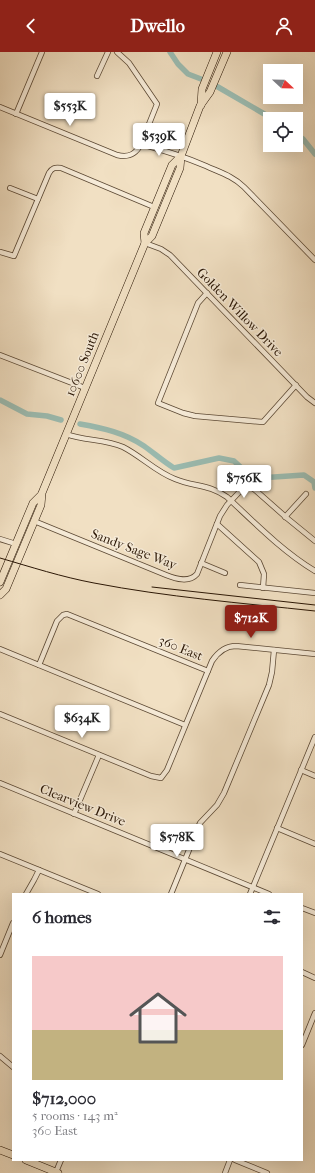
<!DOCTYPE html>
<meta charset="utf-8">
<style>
:root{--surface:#fff;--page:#f2f2f3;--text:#2b2b33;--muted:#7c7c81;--line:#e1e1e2;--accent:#8f2418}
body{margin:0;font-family:"IM FELL French Canon",serif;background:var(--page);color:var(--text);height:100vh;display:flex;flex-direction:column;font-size:15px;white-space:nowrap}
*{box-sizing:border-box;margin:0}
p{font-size:13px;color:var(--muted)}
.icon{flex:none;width:22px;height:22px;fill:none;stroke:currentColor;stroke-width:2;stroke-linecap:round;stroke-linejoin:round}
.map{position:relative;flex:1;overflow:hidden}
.side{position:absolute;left:12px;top:841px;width:291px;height:268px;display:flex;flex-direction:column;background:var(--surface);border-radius:0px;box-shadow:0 4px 16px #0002}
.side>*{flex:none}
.needle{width:26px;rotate:112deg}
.controls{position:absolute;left:263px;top:12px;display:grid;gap:8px}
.controls a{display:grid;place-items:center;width:40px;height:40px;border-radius:0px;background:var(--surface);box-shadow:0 4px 16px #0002;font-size:20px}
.price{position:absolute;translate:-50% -34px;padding:0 9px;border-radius:4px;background:#fff;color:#222;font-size:13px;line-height:26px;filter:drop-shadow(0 1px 2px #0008)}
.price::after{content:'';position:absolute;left:50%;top:24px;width:12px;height:9px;margin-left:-6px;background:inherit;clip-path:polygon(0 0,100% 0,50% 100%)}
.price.active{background:var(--accent);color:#fff}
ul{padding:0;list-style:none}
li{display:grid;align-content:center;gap:8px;height:212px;padding:0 20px}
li+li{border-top:1px solid var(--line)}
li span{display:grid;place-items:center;height:124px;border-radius:0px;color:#555}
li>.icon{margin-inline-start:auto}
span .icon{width:72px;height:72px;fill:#fffc;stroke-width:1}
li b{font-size:17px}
h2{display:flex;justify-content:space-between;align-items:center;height:48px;padding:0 20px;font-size:17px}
header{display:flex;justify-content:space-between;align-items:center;height:52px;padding:0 20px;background:var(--accent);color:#fff;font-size:18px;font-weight:700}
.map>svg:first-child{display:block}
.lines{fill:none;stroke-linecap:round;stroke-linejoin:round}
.canal{stroke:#9bbdb3;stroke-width:5.5}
.minor-casing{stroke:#5b4834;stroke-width:6}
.primary-casing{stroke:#291504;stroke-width:8}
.minor{stroke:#f6ebd8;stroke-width:4.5}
.primary{stroke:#f1e0c3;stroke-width:7}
.tram{stroke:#291504;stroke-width:1}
.labels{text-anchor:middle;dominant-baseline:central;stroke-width:3;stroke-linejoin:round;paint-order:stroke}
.street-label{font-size:13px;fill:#291504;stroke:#f6ebd8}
</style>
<header><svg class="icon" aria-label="back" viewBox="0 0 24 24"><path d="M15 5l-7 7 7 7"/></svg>Dwello<svg class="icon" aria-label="person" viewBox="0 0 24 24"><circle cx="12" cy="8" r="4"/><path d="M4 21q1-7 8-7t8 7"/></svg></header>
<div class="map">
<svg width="315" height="1121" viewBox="0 0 315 1121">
<rect width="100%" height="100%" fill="#f1e0c3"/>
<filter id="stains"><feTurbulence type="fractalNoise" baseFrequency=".005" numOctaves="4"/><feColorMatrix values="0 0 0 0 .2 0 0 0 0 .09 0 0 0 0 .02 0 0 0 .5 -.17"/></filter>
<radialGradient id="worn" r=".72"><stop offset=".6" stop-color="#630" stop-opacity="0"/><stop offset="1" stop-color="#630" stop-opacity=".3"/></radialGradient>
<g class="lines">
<!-- canal -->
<g class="canal">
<path d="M170,0L178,12L188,22L201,27"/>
<path d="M218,35L273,67"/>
<path d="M296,82L303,87L315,102"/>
<path d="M0,348L27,362L47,364L61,368"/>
<path d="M80,372C103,376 125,381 144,394C154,401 164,410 174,416L219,406L234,409L247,421L259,426L304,423L314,430L315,436"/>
</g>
<defs>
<g id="minor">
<path d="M97,24L108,0"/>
<path d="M0,55L117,103C129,106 136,102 141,92L157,52L129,11L117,0"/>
<path d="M16,62L42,0"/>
<path d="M141,92C163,98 185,105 206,114C219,120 233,124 244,135L315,208"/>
<path d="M10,136L38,147"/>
<path d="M145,191L161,197L170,203L307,345L315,351"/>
<path d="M0,200L14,204L49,121C52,116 55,115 61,116L154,155"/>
<path d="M207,241L198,251L158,351L183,361L195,364L263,370L296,333"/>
<path d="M0,303L85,336"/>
<path d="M66,382C85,389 105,387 123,395C141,404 156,420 175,427C194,435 209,432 227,445C255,471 282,499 315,519"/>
<path d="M285,465L306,442"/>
<path d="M34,469L166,523C176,527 189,531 197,522L220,464L227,453L246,433L254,437L288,467L315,489"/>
<path d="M217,472L259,510L264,522L263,536"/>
<path d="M0,487L16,492"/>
<path d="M201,511L225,521"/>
<path d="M240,533L315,541"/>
<path d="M0,597L185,673"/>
<path d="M39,613L57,569L63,563L67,562L208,619"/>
<path d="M0,662L151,724L161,726L167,718L212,609C218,600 225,594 236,594L315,602"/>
<path d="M301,718L315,724"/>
<path d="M0,731L269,842"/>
<path d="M74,762L99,703"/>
<path d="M277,776L315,792"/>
<path d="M0,802L98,842"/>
<path d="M26,842L34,828L39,818"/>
<path d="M171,842L200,771L217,753L224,741L269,633L272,620L274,598"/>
<path d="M250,842L315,685"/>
<path d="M302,856L315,861"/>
<path d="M0,903L13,871"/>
<path d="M302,920L315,926"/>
<path d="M302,993L315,961"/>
<path d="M0,1004L13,1015"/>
<path d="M235,1108L267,1121"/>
<path d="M56,1120L61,1108"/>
<path d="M225,1121L230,1108"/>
</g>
<g id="primary">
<path d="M201,53L202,37L217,0"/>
<path d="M145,191L144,181L172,113L181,104"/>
<path d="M0,530L33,451L41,443"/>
<path d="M0,543L6,537L41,453L42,441L145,191L152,184L180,116L181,104L200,54L210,40L227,0"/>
<path d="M0,1098L13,1103"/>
<path d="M26,1108L58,1121"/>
</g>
</defs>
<!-- minor casing -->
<use href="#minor" class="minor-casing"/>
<!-- primary casing -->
<use href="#primary" class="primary-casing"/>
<!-- minor -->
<use href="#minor" class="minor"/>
<!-- primary -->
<use href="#primary" class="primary"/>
<!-- tram -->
<g class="tram">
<path d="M0,506C31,515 62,525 94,531C167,545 241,551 315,559"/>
<path d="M152,535L315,553"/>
</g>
</g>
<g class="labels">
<!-- street labels -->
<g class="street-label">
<text transform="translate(240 260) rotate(46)">Golden Willow Drive</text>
<text transform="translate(82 312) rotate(-68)">10600 South</text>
<text transform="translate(134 497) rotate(21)">Sandy Sage Way</text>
<text transform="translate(181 596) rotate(22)">360 East</text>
<text transform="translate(83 753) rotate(22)">Clearview Drive</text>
</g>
</g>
<rect width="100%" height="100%" filter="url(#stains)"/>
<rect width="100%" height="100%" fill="url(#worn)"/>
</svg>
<div class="controls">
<a><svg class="needle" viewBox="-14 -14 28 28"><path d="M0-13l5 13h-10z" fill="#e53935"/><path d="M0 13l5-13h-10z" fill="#7c7c81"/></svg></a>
<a><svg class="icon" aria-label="locate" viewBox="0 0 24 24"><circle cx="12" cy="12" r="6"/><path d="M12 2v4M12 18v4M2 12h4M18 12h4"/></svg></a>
</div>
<b class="price" style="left:70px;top:75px">$553K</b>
<b class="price" style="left:159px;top:105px">$539K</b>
<b class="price" style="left:244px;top:447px">$756K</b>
<b class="price active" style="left:251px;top:587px">$712K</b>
<b class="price" style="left:82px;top:687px">$634K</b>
<b class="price" style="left:177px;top:806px">$578K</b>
<section class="side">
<h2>6 homes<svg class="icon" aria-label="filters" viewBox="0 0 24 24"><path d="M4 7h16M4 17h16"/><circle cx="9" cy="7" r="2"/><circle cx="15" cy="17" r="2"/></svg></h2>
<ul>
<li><span style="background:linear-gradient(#f6c9c9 60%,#c2b280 0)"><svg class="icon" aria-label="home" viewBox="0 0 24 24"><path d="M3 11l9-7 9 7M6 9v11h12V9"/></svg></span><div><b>$712,000</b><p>5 rooms · 143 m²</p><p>360 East</p></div></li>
</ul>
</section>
</div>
